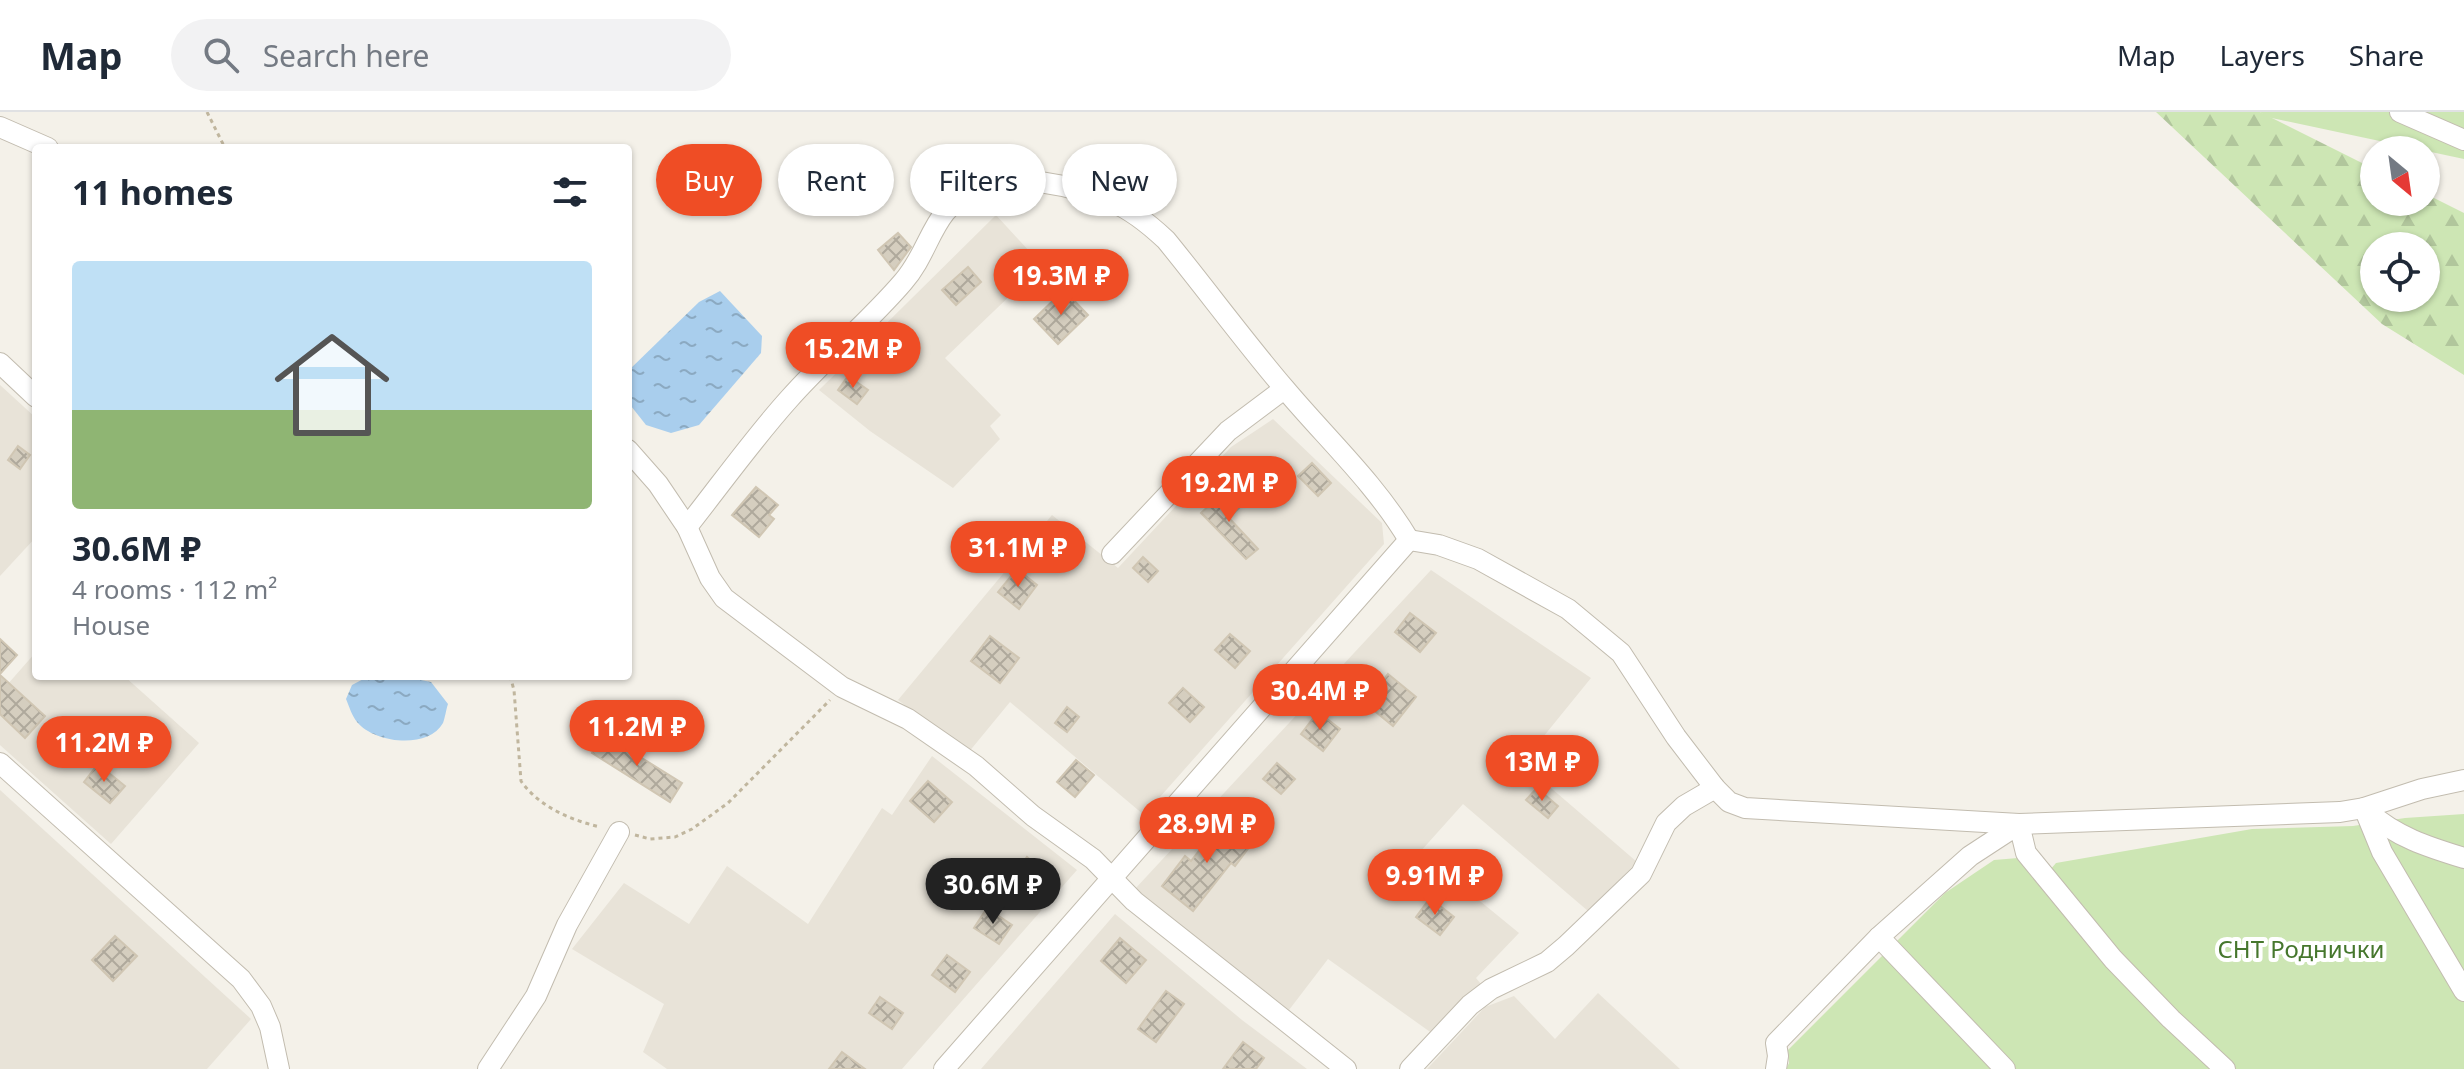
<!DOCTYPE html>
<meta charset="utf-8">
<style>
:root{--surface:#fff;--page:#f2f2f3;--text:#1f2937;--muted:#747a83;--line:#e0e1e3;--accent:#ef4d25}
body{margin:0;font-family:"Noto Sans",sans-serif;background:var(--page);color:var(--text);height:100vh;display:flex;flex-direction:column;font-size:30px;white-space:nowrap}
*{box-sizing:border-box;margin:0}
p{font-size:26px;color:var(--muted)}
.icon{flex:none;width:44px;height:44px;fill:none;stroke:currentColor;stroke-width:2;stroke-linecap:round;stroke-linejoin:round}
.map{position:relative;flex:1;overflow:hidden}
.details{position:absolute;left:32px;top:32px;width:600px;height:536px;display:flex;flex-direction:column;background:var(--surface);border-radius:8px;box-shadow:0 2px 6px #0004}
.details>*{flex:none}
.hud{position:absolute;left:656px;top:32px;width:760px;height:72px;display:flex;gap:16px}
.needle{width:52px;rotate:151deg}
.fabs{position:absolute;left:2360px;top:24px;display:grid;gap:16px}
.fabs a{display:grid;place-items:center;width:80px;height:80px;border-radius:50%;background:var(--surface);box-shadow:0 2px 6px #0004;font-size:40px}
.price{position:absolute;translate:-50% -68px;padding:0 18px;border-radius:28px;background:var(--accent);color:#fff;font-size:26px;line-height:52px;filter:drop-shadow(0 2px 4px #0008)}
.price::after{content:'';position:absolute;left:50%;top:48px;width:24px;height:18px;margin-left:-12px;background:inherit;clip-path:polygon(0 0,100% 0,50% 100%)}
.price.selected{background:#222;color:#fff}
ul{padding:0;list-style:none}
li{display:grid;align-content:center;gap:16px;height:424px;padding:0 40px}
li+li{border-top:2px solid var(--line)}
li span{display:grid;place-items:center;height:248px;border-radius:8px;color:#555}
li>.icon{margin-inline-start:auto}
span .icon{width:144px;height:144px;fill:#fffc;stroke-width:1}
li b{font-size:34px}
h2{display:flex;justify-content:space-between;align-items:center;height:96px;padding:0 40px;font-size:34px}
.chip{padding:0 28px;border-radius:36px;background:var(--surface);box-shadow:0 2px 6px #0004;font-size:28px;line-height:72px}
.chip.selected{background:var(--accent);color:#fff}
header{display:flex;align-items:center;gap:48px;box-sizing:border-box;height:112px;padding:0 40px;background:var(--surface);border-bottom:2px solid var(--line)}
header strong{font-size:38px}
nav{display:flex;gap:44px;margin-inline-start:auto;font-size:28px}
.search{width:560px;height:72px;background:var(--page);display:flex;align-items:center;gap:20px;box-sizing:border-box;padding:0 28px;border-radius:44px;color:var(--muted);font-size:30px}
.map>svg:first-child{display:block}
.residential{fill:#e8e3d8}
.forest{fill:url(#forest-firs);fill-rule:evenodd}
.green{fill:#cde6b4}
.water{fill:url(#water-ripples)}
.building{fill:url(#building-cross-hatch);stroke:#d0c6b3;stroke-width:2}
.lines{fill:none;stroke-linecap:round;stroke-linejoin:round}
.minor-casing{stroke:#c2bcaf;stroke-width:22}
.path{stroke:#c0b69e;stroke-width:3;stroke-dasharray:4 4;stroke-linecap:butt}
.minor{stroke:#fff;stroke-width:20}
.labels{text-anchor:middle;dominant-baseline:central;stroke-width:8;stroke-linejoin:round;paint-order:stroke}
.park-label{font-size:24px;fill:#46772d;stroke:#fff}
</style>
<header>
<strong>Map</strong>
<div class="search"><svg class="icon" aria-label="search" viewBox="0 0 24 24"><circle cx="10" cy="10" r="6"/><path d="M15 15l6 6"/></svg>Search here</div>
<nav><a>Map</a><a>Layers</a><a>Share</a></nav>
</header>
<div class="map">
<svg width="2464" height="957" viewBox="0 0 2464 957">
<defs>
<pattern id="forest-firs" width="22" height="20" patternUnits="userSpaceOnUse" patternTransform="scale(2)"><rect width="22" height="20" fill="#cde6b4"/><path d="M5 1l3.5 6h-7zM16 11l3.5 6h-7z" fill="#b1c69c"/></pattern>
<pattern id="water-ripples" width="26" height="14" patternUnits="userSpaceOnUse" patternTransform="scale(2)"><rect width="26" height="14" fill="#a9ceed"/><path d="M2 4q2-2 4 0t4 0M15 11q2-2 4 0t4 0" fill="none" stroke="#8ba9c1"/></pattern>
<pattern id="building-cross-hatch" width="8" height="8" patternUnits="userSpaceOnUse" patternTransform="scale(2)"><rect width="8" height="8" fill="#d5cebf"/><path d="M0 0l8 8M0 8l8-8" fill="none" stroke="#afa99c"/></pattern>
</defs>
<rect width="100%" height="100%" fill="#f4f1e9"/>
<!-- residential -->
<g class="residential">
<path d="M996,103L1042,153L945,246L1001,303L990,314L1000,327L953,376L870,319L819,278Z"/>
<path d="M0,273L36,306V425L0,464Z"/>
<path d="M1273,307L1382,411L1384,432L1144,703L1010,590L968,641L898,588L1052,403L1118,456L1231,335Z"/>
<path d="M1431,458L1591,566L1522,651L1637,750L1588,799L1463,692L1420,740L1519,821L1476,866L1481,872L1433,922L1328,847L1289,898L1134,778Z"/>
<path d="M36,540V564H124L199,631L111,732L0,633V581Z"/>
<path d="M932,644L1077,758L902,957H667L643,940L664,892L572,837L624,771L689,812L727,754L808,812L882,696L892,703Z"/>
<path d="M0,678L251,907L207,957H0Z"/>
<path d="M1115,802L1242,908L1307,957H981Z"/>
<path d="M1598,881L1680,957H1427L1485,895L1514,884L1555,927Z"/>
</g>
<!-- forest -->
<path class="forest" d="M2156,0H2260L2374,57V90H2426V82L2464,101V263L2382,212ZM2374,134H2426V186H2374Z"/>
<!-- green -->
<g class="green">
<path d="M2260,0H2464V47L2267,5Z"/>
<path d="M2464,702V957H1786L1789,951L1788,938L1945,781L1994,748L2018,746L2038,772L2056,751L2252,717L2353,714L2405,706Z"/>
</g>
<!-- water -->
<g class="water">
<path d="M720,179L762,224L761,241L699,313L671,321L646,313L631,294L628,259L699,190Z"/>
<path d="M369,564H401L431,570L448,592C446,598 445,606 443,611C428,638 374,631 357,610C352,604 349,594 346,587L352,573Z"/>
</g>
<!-- building -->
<g class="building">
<path d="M898,121L911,135L894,158L878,138Z"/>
<path d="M968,155L981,170L956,193L942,178Z"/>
<path d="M1064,178L1088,203L1058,232L1034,207Z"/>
<path d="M848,264L868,278L857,292L838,278Z"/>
<path d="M18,334L30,343L20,357L8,348Z"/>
<path d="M1312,351L1331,371L1318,384L1298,364Z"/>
<path d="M756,375L778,393L769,403L774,407L759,425L732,403Z"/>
<path d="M1224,380L1239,396L1229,406L1258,437L1246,447L1201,401Z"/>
<path d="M1143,445L1158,459L1148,470L1133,456Z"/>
<path d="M1017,457L1037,473L1019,497L998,480Z"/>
<path d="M1410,501L1436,521L1420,540L1395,520Z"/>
<path d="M1230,522L1250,539L1235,556L1215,538Z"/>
<path d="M990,524L1019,546L1000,571L971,549Z"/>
<path d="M0,527L17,543L0,562Z"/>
<path d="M1388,562L1416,585L1393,614L1365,591Z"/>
<path d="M0,563L45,604L25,626L0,602Z"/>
<path d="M1183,576L1204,595L1190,610L1169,591Z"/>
<path d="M1067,595L1079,605L1067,620L1055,611Z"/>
<path d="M1318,600L1340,617L1323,639L1301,622Z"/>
<path d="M603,622L682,671L670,690L592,641Z"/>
<path d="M1076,648L1094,663L1075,685L1057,670Z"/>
<path d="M1277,651L1295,667L1281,682L1263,667Z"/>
<path d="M98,652L125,674L110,691L84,670Z"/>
<path d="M928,669L952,690L934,710L910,689Z"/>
<path d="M1537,676L1558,694L1548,706L1526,688Z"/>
<path d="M1223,708L1253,730L1235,754L1231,751L1193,799L1162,774L1185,744L1191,749Z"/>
<path d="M1027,745L1055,768L1039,787L1012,765Z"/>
<path d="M1430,786L1454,805L1440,823L1416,805Z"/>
<path d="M987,796L1012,813L999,832L974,816Z"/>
<path d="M115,824L137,844L113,869L92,848Z"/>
<path d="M1120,826L1146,848L1126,871L1101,849Z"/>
<path d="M947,843L970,860L955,880L932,863Z"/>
<path d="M1166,879L1184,892L1156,930L1138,917Z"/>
<path d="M880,885L903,901L892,917L869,901Z"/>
<path d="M1243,930L1264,946L1256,957H1223Z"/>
<path d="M842,940L865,957H829Z"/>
</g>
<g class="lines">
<defs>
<g id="minor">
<path d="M2400,0L2464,28"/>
<path d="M0,15L48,36"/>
<path d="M0,251L36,285"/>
<path d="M628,338L658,372L687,415L710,466L724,486L842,575L908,607L976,654L1033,704L1093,747L1134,789L1346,957"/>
<path d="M687,415C721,372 753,327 789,287C825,246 868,211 903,170C932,137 931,96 976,77C1017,60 1072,73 1112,90C1132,98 1150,113 1166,128C1206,177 1244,229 1285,277C1327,327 1375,371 1409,428"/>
<path d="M1409,428L1439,433L1478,447L1568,497L1621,541L1676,625L1715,676L1729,690L1745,696L2019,712L2340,700L2364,696L2422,677L2464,668"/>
<path d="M1112,442L1228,319L1284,277"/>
<path d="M0,651L241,867L261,894L270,915L279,957"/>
<path d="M2364,696L2382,740L2464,879"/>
<path d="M2367,699C2396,725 2428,735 2464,746"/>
<path d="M1879,825L2005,957"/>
<path d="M488,957L536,884L567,813L619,720"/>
<path d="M944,957L1409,428"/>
<path d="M1410,957L1470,893L1491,877L1547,850L1566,834L1641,762L1666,711L1684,694L1715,676"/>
<path d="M1776,957L1778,944L1776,931L1879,825L1970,744L2019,712L2026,741L2113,847L2171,907L2225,957"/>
</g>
</defs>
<!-- minor casing -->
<use href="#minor" class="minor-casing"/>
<!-- path -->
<g class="path">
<path d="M207,0L225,36"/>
<path d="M510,564L514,578L521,669C539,695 571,708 600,715"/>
<path d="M635,723L650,727L675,725L692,717L728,691L830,588"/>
</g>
<!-- minor -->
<use href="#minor" class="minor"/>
</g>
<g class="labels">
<!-- park labels -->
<g class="park-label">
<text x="2301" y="836">СНТ Роднички</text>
</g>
</g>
</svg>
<div class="fabs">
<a><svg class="needle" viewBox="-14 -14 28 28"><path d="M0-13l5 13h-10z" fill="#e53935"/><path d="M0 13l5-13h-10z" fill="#747a83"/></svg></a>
<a><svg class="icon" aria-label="locate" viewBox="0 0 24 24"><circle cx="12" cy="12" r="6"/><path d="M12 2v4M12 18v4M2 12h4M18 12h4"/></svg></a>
</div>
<b class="price" style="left:1061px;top:205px">19.3M ₽</b>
<b class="price" style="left:853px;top:278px">15.2M ₽</b>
<b class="price" style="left:1229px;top:412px">19.2M ₽</b>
<b class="price" style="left:1018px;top:477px">31.1M ₽</b>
<b class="price" style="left:1320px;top:620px">30.4M ₽</b>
<b class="price" style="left:637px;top:656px">11.2M ₽</b>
<b class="price" style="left:104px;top:672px">11.2M ₽</b>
<b class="price" style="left:1542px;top:691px">13M ₽</b>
<b class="price" style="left:1207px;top:753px">28.9M ₽</b>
<b class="price" style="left:1435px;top:805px">9.91M ₽</b>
<b class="price selected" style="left:993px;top:814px">30.6M ₽</b>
<div class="hud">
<a class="chip selected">Buy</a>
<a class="chip">Rent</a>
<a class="chip">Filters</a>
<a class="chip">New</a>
</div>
<section class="details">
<h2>11 homes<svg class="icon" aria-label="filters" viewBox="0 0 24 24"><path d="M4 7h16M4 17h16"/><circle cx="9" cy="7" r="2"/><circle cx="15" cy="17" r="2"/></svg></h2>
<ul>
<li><span style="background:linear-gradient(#bfe0f5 60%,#8fb573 0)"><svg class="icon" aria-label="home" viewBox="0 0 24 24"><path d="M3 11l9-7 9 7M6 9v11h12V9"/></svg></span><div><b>30.6M ₽</b><p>4 rooms · 112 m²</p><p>House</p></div></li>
</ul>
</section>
</div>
